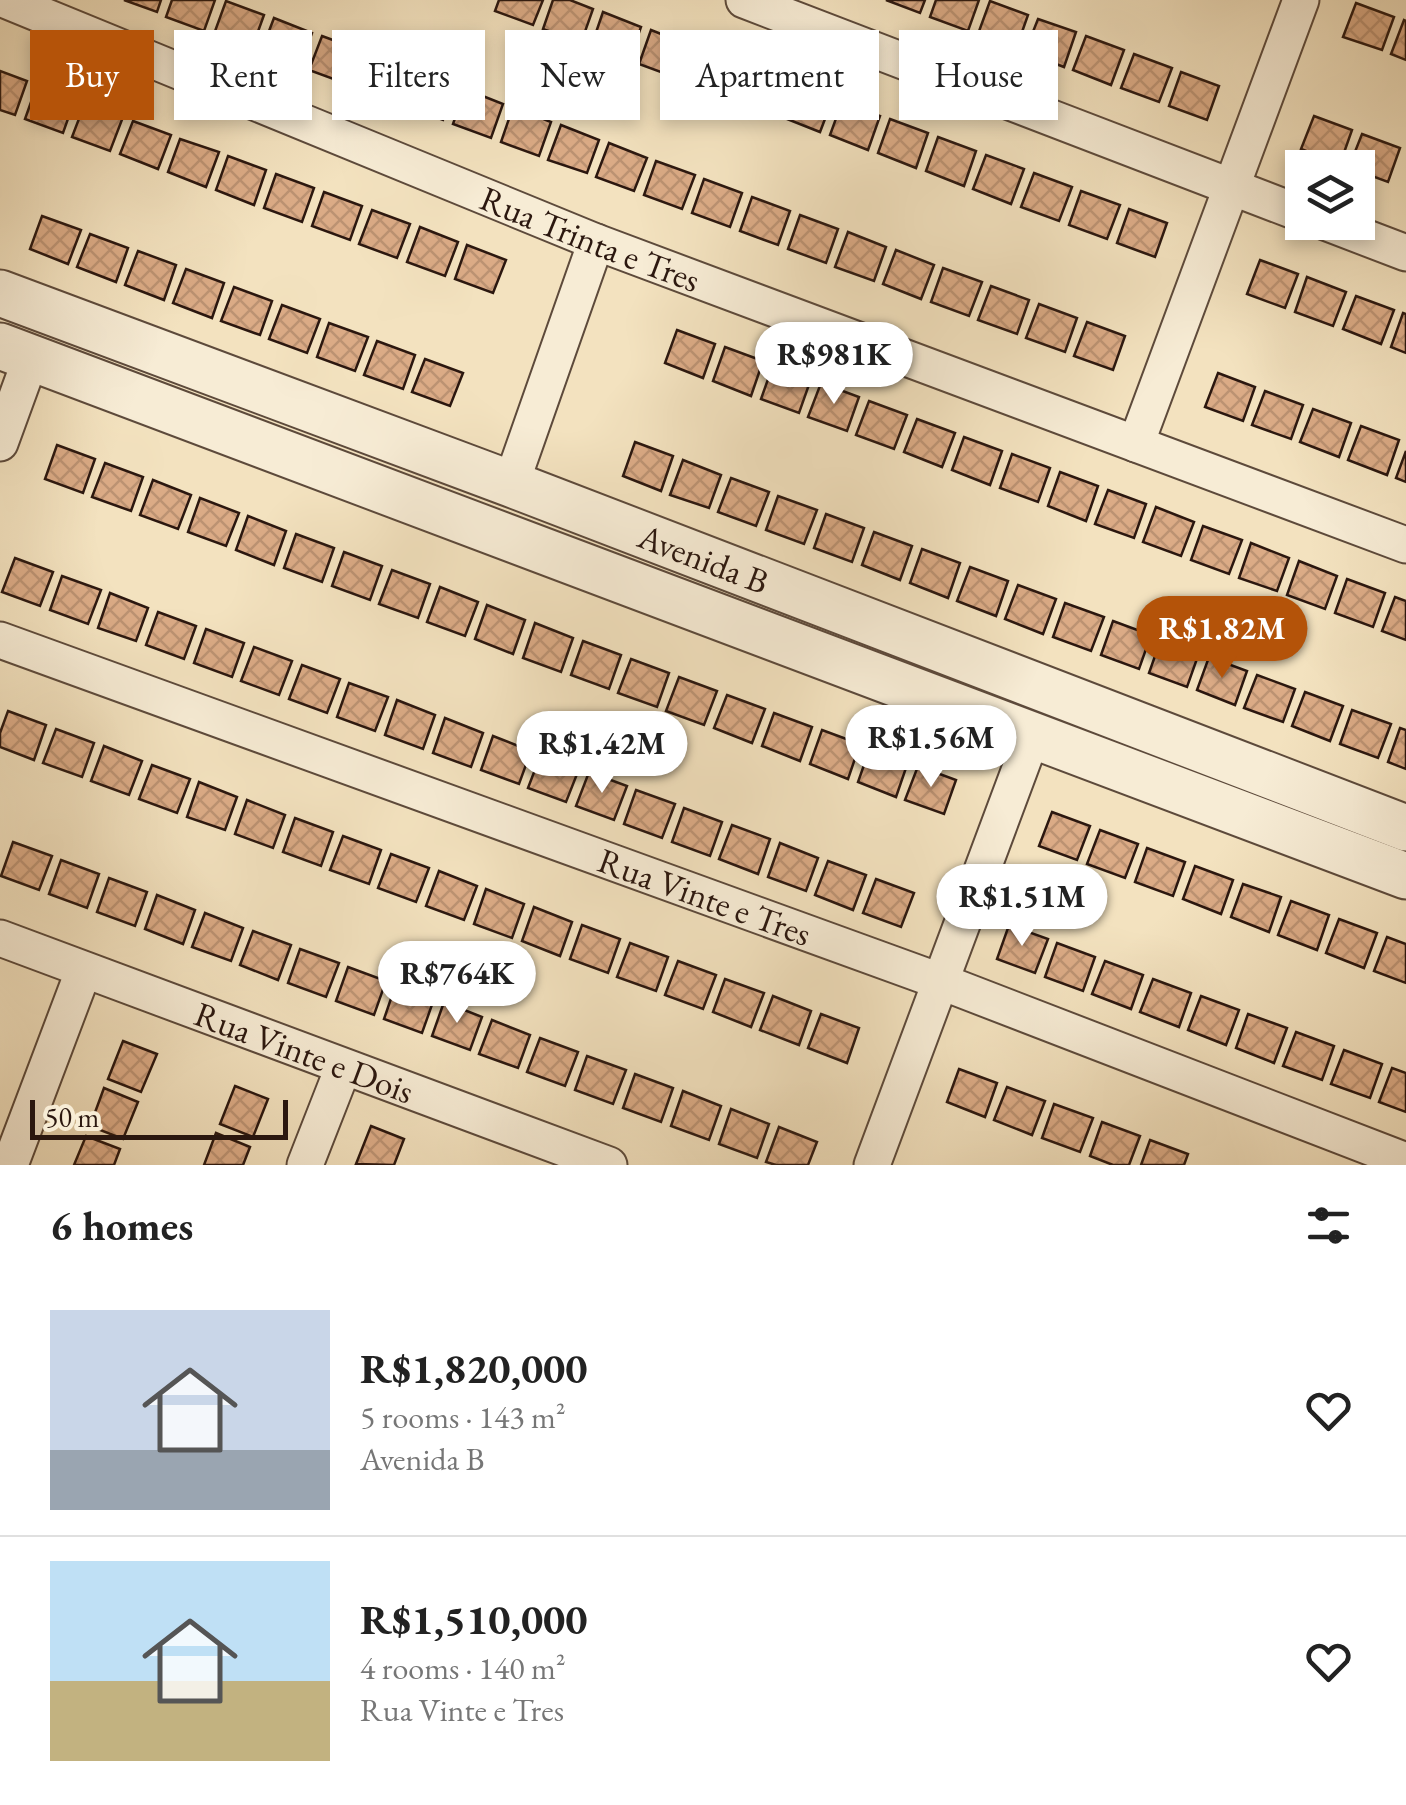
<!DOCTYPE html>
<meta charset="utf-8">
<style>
:root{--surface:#fff;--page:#f2f2f2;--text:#222;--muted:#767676;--line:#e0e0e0;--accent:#b45309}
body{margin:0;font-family:"EB Garamond",serif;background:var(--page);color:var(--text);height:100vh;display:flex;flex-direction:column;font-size:38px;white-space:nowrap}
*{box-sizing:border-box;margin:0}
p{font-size:32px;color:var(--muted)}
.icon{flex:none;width:55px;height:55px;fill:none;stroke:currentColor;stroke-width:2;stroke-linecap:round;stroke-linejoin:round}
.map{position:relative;height:1165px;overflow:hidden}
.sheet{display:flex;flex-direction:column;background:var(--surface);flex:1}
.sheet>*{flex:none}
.banner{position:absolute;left:30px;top:30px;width:1348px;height:90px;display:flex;gap:20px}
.controls{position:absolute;left:1285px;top:150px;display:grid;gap:20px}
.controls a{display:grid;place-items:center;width:90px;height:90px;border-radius:0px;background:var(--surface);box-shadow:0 5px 15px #0003;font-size:50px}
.scale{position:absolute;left:30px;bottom:25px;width:258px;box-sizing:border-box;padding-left:10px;border:5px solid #2b170f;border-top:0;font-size:28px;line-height:35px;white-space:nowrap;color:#2b170f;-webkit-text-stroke:8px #f7ecd5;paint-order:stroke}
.price{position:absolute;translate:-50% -85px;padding:0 22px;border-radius:35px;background:#fff;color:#222;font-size:32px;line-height:65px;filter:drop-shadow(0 2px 5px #0008)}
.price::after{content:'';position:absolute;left:50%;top:60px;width:30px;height:22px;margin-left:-15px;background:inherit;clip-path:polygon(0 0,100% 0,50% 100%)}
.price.current{background:var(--accent);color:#fff}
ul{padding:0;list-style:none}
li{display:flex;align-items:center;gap:30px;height:250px;padding:0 50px}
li+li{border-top:2px solid var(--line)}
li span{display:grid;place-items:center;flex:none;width:280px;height:200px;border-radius:0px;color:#555}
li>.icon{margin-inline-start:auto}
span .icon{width:120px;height:120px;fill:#fffc;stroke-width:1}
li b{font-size:42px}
h2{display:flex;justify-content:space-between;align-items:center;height:120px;padding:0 50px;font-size:42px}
.tag{padding:0 35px;border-radius:0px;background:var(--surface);box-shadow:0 5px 15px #0003;font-size:35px;line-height:90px}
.tag.current{background:var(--accent);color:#fff}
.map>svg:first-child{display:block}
.building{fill:url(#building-cross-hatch);stroke:#2b170f;stroke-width:2.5}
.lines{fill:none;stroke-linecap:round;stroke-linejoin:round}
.minor-casing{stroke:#5d4a3b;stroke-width:39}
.tertiary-casing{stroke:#5d4a3b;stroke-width:49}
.minor{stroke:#f7ecd5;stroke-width:35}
.tertiary{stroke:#f7ecd5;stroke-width:45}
.labels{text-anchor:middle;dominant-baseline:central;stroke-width:8;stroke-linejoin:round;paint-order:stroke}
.street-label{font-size:35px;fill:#2b170f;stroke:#f7ecd5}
</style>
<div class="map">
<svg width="1406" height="1165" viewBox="0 0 1406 1165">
<defs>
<pattern id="building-cross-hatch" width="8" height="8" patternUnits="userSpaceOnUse" patternTransform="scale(2.5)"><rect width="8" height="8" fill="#dbab86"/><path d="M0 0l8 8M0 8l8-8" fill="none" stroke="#bc9272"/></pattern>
</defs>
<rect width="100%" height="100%" fill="#f3e2bf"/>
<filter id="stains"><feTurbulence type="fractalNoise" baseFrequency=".002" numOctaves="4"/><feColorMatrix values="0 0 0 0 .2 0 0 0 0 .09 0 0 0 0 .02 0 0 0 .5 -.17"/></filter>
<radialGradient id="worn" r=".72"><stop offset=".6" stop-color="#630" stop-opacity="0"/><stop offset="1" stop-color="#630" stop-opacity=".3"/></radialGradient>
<!-- building -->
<g class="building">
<path d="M124,0H161L157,12Z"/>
<path d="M172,0H215L204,31L166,17Z"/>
<path d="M499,0H543L533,25L495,11Z"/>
<path d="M553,0H570L593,9L581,43L543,29Z"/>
<path d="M886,0H925L920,13Z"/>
<path d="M936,0H979L968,31L930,17Z"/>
<path d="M226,1L264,15L252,48L214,34Z"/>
<path d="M990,1L1028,15L1016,49L978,34Z"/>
<path d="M1356,3L1394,17L1382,50L1343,37Z"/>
<path d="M603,12L641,27L629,61L591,47Z"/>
<path d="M274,18L312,33L300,67L261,52Z"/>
<path d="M1038,19L1076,32L1064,67L1025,52Z"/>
<path d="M1404,20L1406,21V60L1391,54Z"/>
<path d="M651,30L689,45L677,78L639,64Z"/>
<path d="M322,36L360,50L347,84L309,70Z"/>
<path d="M1086,36L1124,50L1111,85L1073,70Z"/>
<path d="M699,48L737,63L724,96L686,82Z"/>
<path d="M369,54L408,68L395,102L357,88Z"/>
<path d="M1134,54L1172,68L1159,102L1121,88Z"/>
<path d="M747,66L785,80L772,114L734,100Z"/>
<path d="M0,71L27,81L15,115L0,110Z"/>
<path d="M417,72L455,86L443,120L405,106Z"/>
<path d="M1181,72L1219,86L1207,120L1169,106Z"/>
<path d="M794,84L833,98L820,132L782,117Z"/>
<path d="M37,85L75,99L63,133L25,119Z"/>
<path d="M465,89L503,104L491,138L453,124Z"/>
<path d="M842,102L880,116L868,150L830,135Z"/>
<path d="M85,103L123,117L110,151L72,137Z"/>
<path d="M513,107L551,122L539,156L501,142Z"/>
<path d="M1314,116L1352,130L1340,164L1301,149Z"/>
<path d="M890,119L928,133L916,168L878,153Z"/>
<path d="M133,121L171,135L158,169L120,154Z"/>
<path d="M561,125L599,140L587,173L548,160Z"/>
<path d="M1362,134L1400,148L1388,182L1358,171V168L1349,167Z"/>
<path d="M938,137L976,151L964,186L926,171Z"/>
<path d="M180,139L219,152L206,187L168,172Z"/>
<path d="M609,143L647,158L634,191L596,177Z"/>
<path d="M986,155L1024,169L1011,204L973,189Z"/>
<path d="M228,156L266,170L254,205L216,190Z"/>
<path d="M656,161L695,175L682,209L644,195Z"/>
<path d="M1034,173L1072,187L1059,221L1021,207Z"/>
<path d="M276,174L314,188L302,222L264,208Z"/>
<path d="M704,179L742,193L730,227L692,213Z"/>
<path d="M1081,191L1120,205L1107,239L1069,225Z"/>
<path d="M324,192L362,206L350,240L312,226Z"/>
<path d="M752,197L790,211L778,245L740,231Z"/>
<path d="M1129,209L1167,223L1155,257L1117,243Z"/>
<path d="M372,210L410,224L397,258L359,244Z"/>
<path d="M800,215L838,229L826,263L788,249Z"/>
<path d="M42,216L81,230L68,264L30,249Z"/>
<path d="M420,227L458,242L445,276L407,262Z"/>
<path d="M848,232L886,247L874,281L835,267Z"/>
<path d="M90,234L128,248L116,282L77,267Z"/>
<path d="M467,245L506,260L493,293L455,279Z"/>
<path d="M896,250L934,265L921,299L883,284Z"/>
<path d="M138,251L176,265L164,300L125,285Z"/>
<path d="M1260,260L1298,274L1285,308L1247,294Z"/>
<path d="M943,268L982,282L969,316L931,302Z"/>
<path d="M186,269L224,283L212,318L173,303Z"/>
<path d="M1307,277L1346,292L1333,326L1295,312Z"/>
<path d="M991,286L1029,300L1017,334L978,320Z"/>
<path d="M234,287L272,301L260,335L221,321Z"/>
<path d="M1356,296L1394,310L1381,344L1343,329Z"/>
<path d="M1039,304L1077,318L1065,352L1026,338Z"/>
<path d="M282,305L320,319L307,353L269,339Z"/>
<path d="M1403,313L1406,314V353L1391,347Z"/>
<path d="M1087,322L1125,336L1113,370L1074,356Z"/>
<path d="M329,323L368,337L355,371L317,357Z"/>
<path d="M677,330L715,344L703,378L665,363Z"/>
<path d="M377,341L415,355L403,389L364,375Z"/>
<path d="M725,347L763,361L751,396L713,381Z"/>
<path d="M425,359L463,373L450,406L412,392Z"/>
<path d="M773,365L811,379L799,413L761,399Z"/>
<path d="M1218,373L1255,387L1243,421L1205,407Z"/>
<path d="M821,383L859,397L847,431L808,417Z"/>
<path d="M1265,391L1303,405L1291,439L1252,425Z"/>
<path d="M869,401L907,415L894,449L856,435Z"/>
<path d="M1313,409L1351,423L1339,457L1300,442Z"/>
<path d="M917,419L955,433L942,467L904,452Z"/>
<path d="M1361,426L1399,440L1387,475L1348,460Z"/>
<path d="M964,437L1002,451L990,485L952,470Z"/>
<path d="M635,442L673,456L661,491L623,476Z"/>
<path d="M57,445L95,459L83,493L45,479Z"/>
<path d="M1406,451V482L1396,478Z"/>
<path d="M1012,454L1050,468L1038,502L1000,488Z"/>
<path d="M683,460L721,475L709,508L670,495Z"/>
<path d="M105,463L143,477L131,511L92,497Z"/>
<path d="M1060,472L1098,486L1086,521L1048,506Z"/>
<path d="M731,478L769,492L756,526L718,512Z"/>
<path d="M153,480L191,495L178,529L140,515Z"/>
<path d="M1108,490L1146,504L1134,538L1095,524Z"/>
<path d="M778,496L817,510L804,544L766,530Z"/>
<path d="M200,498L239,513L226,546L188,532Z"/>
<path d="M1156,507L1194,522L1181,556L1143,542Z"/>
<path d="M826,514L864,528L852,562L814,548Z"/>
<path d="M248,516L286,531L274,565L236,550Z"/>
<path d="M1203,526L1242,540L1229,574L1191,560Z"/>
<path d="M874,532L912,546L900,580L862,565Z"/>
<path d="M296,534L334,548L322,582L284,568Z"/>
<path d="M1251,543L1289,558L1277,591L1239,578Z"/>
<path d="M922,549L960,563L948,598L910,583Z"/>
<path d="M344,552L382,566L370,600L332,586Z"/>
<path d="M15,558L53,572L40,606L2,592Z"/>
<path d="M1299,561L1337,576L1325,609L1287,595Z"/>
<path d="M970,567L1008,581L996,616L957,601Z"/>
<path d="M392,570L430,584L418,618L379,604Z"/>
<path d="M62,576L101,590L88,624L50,610Z"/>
<path d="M1347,579L1385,593L1373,627L1335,613Z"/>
<path d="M1018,585L1056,599L1043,634L1005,619Z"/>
<path d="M440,587L478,602L465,636L427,622Z"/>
<path d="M110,593L148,608L136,641L98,628Z"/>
<path d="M1395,597L1406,601V640L1382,631Z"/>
<path d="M1065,603L1104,617L1091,651L1053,637Z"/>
<path d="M487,605L525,620L513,654L475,639Z"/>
<path d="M158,612L196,626L184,659L146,645Z"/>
<path d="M1113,621L1151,635L1139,669L1101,655Z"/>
<path d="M535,623L573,638L561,672L523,658Z"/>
<path d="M206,629L244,643L232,677L194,663Z"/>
<path d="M1161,639L1199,653L1187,687L1149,673Z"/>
<path d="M583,641L621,655L609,689L571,675Z"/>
<path d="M254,647L292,661L279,695L241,681Z"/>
<path d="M1209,657L1247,671L1235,705L1197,690Z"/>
<path d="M631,659L669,673L657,707L618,693Z"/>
<path d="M302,665L340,679L327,713L289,699Z"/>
<path d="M1257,675L1295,689L1283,722L1244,708Z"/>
<path d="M679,677L717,691L704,725L666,711Z"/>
<path d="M349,683L388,697L375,731L337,717Z"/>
<path d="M1305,692L1343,706L1330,741L1292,726Z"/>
<path d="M727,695L765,709L752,743L714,728Z"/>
<path d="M397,700L435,715L423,749L385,735Z"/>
<path d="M1352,710L1391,724L1378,758L1340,744Z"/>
<path d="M8,711L46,725L34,760L0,747V733Z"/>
<path d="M774,713L812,727L800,761L762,746Z"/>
<path d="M445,718L483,733L471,767L433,753Z"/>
<path d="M1400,728L1406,730V769L1388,762Z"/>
<path d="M56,729L94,743L82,777L43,763Z"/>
<path d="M822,730L860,744L848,779L810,764Z"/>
<path d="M493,736L531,751L519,784L481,770Z"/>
<path d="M104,746L142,761L129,795L91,781Z"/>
<path d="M870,748L908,762L896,797L858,782Z"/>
<path d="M541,754L579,769L566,802L528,788Z"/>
<path d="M152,765L190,779L177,813L139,799Z"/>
<path d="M918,766L956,780L944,814L905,800Z"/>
<path d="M589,772L627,786L614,820L576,806Z"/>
<path d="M199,782L237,797L225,830L187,817Z"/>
<path d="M636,790L675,804L662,838L624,824Z"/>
<path d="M247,800L285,815L273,848L235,834Z"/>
<path d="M684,808L722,822L710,856L672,842Z"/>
<path d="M1052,812L1090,826L1077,860L1039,846Z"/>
<path d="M295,818L333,832L321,866L283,852Z"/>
<path d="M732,825L770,839L758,874L719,859Z"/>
<path d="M1100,830L1138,844L1125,878L1087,864Z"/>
<path d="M343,836L381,850L369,884L330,870Z"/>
<path d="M13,842L52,856L39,890L1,876Z"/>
<path d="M780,843L818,858L806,891L768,877Z"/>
<path d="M1147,848L1185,862L1173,896L1135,882Z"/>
<path d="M391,854L429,868L416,902L378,888Z"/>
<path d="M61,860L99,874L87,908L49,894Z"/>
<path d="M828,861L866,875L853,910L815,895Z"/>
<path d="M1195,866L1233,880L1221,914L1183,899Z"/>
<path d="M439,871L477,886L464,920L426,906Z"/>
<path d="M109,878L147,892L135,926L97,912Z"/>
<path d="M876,879L914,893L901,927L863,913Z"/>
<path d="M1243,884L1281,897L1269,932L1231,917Z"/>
<path d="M486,889L524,904L512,938L474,924Z"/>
<path d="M157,895L195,910L183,944L145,929Z"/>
<path d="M1291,901L1329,915L1317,950L1278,935Z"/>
<path d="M534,907L572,922L560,956L522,941Z"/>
<path d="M205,913L243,928L231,961L192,947Z"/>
<path d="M1339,919L1377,933L1364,968L1326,953Z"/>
<path d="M582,925L620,939L608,973L570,959Z"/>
<path d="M1009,925L1048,939L1035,973L997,959Z"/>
<path d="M253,931L291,945L278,980L240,965Z"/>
<path d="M1387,937L1406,944V983L1374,971Z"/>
<path d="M630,943L668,957L656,991L617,977Z"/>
<path d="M1057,943L1095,957L1083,991L1045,977Z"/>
<path d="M300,949L339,963L326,997L288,983Z"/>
<path d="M678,961L716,975L703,1009L665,995Z"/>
<path d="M1105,961L1143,975L1131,1009L1092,994Z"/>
<path d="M348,967L386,981L374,1015L336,1001Z"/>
<path d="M725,979L764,993L751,1027L713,1012Z"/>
<path d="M1153,979L1191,993L1179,1027L1140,1012Z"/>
<path d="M396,984L434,999L422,1033L384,1019Z"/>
<path d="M773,996L811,1011L799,1045L760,1030Z"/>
<path d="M1201,996L1239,1010L1226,1045L1188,1030Z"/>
<path d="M444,1002L482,1017L470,1050L432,1036Z"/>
<path d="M821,1014L859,1028L847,1063L808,1048Z"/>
<path d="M1248,1014L1287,1028L1274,1063L1236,1048Z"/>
<path d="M492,1020L530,1035L518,1068L479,1054Z"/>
<path d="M1296,1032L1334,1046L1322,1080L1283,1066Z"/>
<path d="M540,1038L578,1052L565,1086L527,1072Z"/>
<path d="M123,1041L157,1054L141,1092L108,1079Z"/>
<path d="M1344,1050L1382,1064L1370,1098L1331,1084Z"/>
<path d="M587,1056L626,1070L613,1104L575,1090Z"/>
<path d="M1392,1068L1406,1073V1112L1379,1102Z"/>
<path d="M959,1069L997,1083L985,1117L947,1102Z"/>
<path d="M635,1074L673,1088L661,1122L623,1108Z"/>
<path d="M235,1086L268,1099L253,1137L220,1124Z"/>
<path d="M1007,1087L1045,1101L1032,1135L994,1120Z"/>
<path d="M104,1088L138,1102L123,1139L90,1126Z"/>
<path d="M683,1091L721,1106L709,1140L671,1126Z"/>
<path d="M1054,1104L1093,1118L1080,1152L1042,1138Z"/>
<path d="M731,1109L769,1124L757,1158L719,1144Z"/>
<path d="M1102,1122L1140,1136L1129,1165H1113L1090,1156Z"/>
<path d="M371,1126L404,1139L394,1165L356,1164Z"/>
<path d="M779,1127L817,1142L808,1165H776L766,1162Z"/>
<path d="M216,1133L250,1147L243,1165H204Z"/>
<path d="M86,1136L120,1149L114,1165H74Z"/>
<path d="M1150,1140L1188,1154L1184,1165H1141Z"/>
</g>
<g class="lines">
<defs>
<g id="minor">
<path id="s1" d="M5,0L596,242L1406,545"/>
<path d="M744,0L1302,214"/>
<path d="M1325,222L1406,253"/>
<path d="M0,443L31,358"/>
<path d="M1136,444L1301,0"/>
<path d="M511,484L596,242"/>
<path id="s2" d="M0,640L942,982L1406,1161"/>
<path id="s3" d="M0,938L609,1165"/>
<path d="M10,1165L83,972"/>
<path d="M305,1165L343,1068"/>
<path d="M872,1165L1033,734"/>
</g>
<g id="tertiary">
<path id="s4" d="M0,293L511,484L1406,828"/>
<path d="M0,346L1406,876"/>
</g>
</defs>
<!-- minor casing -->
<use href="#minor" class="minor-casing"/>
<!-- tertiary casing -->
<use href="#tertiary" class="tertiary-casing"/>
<!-- minor -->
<use href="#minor" class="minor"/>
<!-- tertiary -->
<use href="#tertiary" class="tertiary"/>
</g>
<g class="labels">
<!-- street labels -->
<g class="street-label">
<text stroke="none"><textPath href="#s1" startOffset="632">Rua Trinta e Tres</textPath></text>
<text stroke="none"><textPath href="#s4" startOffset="752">Avenida B</textPath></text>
<text stroke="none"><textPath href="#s2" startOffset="750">Rua Vinte e Tres</textPath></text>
<text stroke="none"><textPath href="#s3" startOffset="325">Rua Vinte e Dois</textPath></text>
</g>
</g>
<rect width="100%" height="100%" filter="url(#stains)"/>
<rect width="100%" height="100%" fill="url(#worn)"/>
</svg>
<div class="controls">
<a><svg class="icon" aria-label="layers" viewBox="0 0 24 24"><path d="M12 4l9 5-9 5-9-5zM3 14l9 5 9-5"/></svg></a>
</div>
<div class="scale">50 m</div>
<b class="price" style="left:834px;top:407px">R$981K</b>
<b class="price current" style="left:1222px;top:681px">R$1.82M</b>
<b class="price" style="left:931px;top:790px">R$1.56M</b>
<b class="price" style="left:602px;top:796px">R$1.42M</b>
<b class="price" style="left:1022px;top:949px">R$1.51M</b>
<b class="price" style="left:457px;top:1026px">R$764K</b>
<div class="banner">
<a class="tag current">Buy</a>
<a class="tag">Rent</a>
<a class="tag">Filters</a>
<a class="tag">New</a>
<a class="tag">Apartment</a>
<a class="tag">House</a>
</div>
</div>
<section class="sheet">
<h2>6 homes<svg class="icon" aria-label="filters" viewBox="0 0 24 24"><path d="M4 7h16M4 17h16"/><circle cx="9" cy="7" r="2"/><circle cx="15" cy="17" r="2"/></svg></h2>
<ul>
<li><span style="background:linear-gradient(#c9d6e8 70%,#9aa5b1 0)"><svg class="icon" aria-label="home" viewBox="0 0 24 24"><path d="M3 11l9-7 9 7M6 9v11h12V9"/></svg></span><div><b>R$1,820,000</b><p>5 rooms · 143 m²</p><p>Avenida B</p></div><svg class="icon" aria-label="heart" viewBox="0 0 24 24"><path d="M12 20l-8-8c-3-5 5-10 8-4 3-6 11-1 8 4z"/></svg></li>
<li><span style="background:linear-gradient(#bfe0f5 60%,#c2b280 0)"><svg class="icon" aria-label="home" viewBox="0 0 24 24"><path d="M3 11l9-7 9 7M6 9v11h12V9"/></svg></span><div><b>R$1,510,000</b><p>4 rooms · 140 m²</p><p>Rua Vinte e Tres</p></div><svg class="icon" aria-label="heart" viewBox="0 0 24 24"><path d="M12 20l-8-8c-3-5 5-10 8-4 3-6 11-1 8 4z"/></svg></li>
</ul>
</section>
